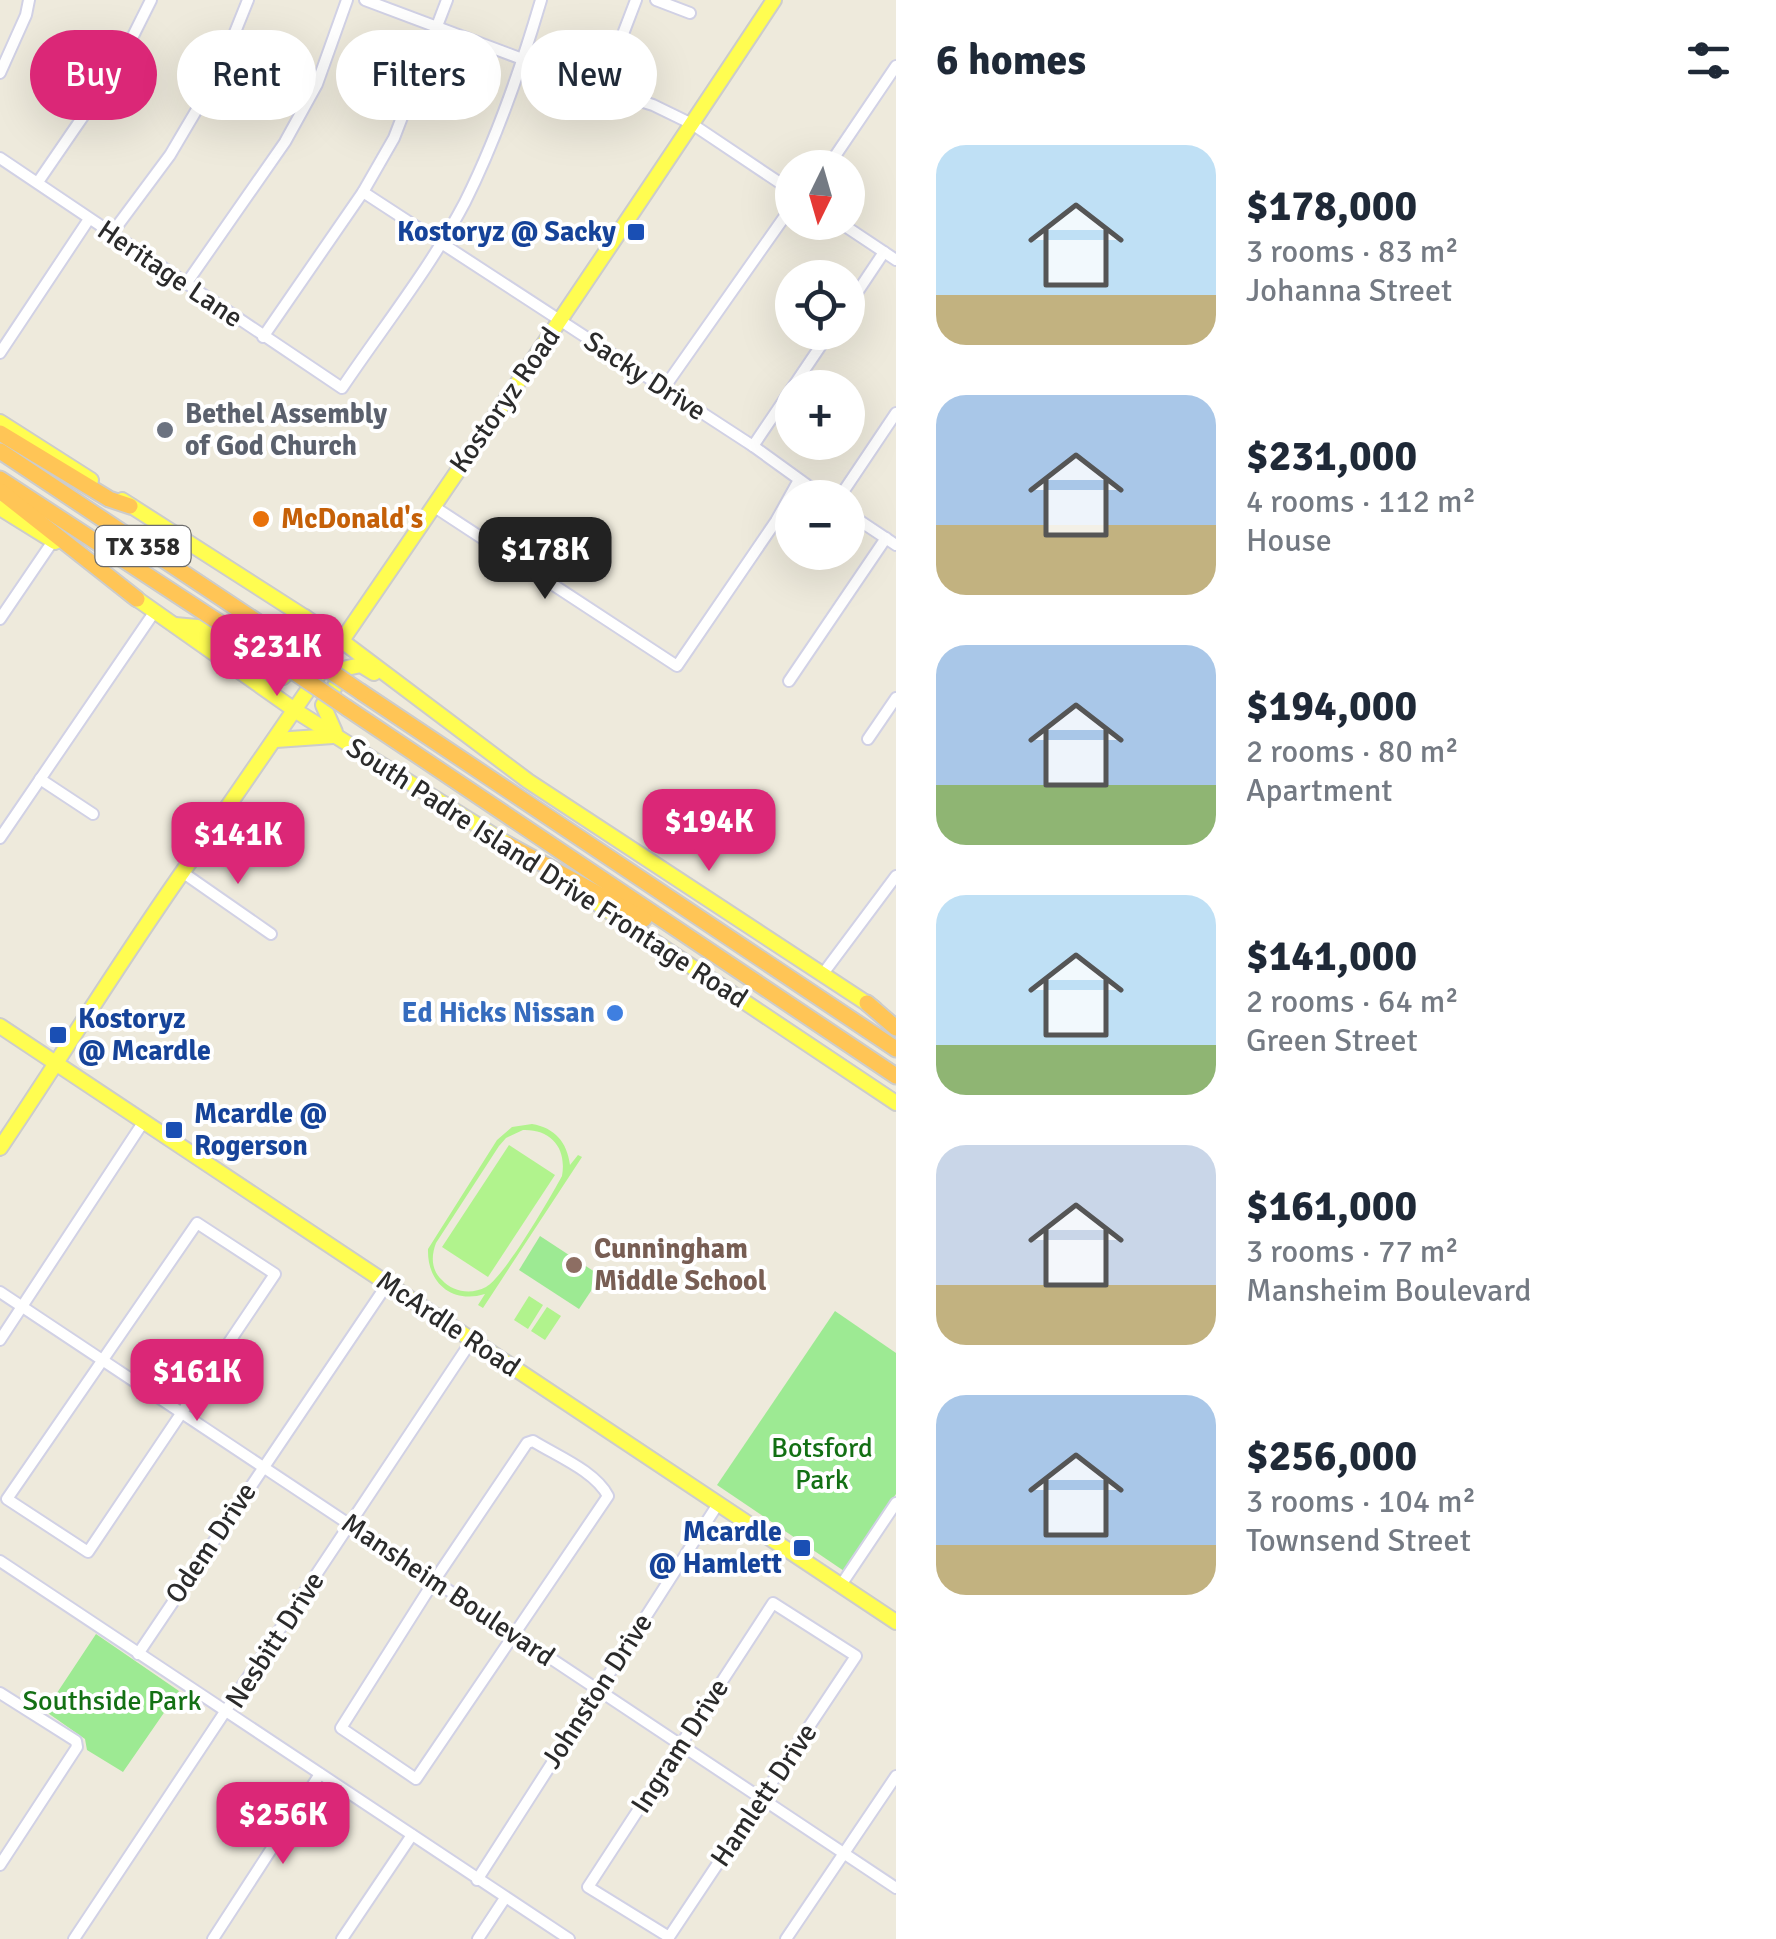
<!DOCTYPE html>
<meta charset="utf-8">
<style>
:root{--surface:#fff;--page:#f6f6f7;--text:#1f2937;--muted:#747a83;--accent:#db2777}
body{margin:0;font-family:Signika,sans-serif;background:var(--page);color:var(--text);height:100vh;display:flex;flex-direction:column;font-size:38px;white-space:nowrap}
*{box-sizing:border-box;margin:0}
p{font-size:32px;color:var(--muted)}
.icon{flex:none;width:55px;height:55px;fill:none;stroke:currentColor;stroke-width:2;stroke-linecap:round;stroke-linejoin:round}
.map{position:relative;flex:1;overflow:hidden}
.drawer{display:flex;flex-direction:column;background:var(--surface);width:880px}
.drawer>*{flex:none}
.top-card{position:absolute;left:30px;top:30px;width:715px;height:90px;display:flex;gap:20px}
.needle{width:65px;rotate:185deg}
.controls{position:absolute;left:775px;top:150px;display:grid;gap:20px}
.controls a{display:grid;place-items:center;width:90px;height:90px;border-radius:50%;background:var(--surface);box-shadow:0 10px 40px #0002;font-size:50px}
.price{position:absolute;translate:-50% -85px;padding:0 22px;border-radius:20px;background:var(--accent);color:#fff;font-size:32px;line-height:65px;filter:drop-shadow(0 2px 5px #0008)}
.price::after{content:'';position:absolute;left:50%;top:60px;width:30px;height:22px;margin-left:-15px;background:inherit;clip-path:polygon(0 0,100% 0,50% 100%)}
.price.active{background:#222;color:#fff}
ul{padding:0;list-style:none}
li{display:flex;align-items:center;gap:30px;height:250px;padding:0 40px}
li span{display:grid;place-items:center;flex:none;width:280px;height:200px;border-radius:30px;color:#555}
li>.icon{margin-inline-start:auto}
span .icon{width:120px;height:120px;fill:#fffc;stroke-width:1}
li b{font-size:42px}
h2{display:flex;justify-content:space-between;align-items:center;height:120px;padding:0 40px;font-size:42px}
.pill{padding:0 35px;border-radius:45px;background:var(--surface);box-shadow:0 10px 40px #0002;font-size:35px;line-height:90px}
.pill.active{background:var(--accent);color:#fff}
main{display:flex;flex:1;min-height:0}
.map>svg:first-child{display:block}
.green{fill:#9dea93}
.pitch{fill:#b1f38d;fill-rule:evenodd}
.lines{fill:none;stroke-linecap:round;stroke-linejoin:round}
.minor-casing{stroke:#d1d1e5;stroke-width:14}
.major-casing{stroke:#ccc;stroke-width:18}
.highway-casing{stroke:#ccc;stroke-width:19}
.minor{stroke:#fff;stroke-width:10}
.major{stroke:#fffd51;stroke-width:14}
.highway{stroke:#ffc556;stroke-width:15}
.highway-bridge-casing{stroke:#ccc;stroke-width:19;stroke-linecap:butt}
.highway-bridge{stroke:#ffc556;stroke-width:15}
.transit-dot{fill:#1a4fb4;stroke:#fff;stroke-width:4}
.worship-dot{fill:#6b7280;stroke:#fff;stroke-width:4}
.food-dot{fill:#e8710a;stroke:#fff;stroke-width:4}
.shop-dot{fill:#3f7fe0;stroke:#fff;stroke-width:4}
.education-dot{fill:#8d6e63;stroke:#fff;stroke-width:4}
.labels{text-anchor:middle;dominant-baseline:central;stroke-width:8;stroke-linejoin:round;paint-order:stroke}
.shield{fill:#fff;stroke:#6b6b6b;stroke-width:2.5}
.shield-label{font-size:25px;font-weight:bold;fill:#2b2b2b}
.transit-label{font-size:28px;font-weight:bold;fill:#164399;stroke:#fff;text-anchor:end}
.street-label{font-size:28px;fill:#2b2b2b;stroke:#fff}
.worship-label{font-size:28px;font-weight:bold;fill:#5b616d;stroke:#fff;text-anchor:start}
.food-label{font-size:28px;font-weight:bold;fill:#c56008;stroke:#fff;text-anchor:start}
.shop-label{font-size:28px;font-weight:bold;fill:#366cbe;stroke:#fff;text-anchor:end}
.education-label{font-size:28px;font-weight:bold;fill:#785e54;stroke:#fff;text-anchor:start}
.park-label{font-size:28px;fill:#137014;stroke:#fff}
</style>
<main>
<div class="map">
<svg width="896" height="1939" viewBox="0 0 896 1939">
<rect width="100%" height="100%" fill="#eeeadc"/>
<!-- green -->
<g class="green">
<path d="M540,1236L601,1276L579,1309L519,1270Z"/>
<path d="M835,1311L896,1353V1494L844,1571L717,1485Z"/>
<path d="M96,1634L179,1691L123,1772L87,1750L85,1739L45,1711Z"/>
</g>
<!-- pitch -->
<g class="pitch">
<path d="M532,1124C555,1128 567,1142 570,1165L578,1155L582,1157L483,1308L478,1305L485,1294C452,1304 427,1283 428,1249L497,1140L512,1127ZM523,1130C551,1129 567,1148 562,1176C550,1198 505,1276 486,1287C471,1295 453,1292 442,1280C431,1270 431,1256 436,1243L499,1146L506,1138Z"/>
<path d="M509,1145L555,1175L488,1277L442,1247Z"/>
<path d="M529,1296L543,1305L528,1329L514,1320Z"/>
<path d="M547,1307L561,1316L545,1340L531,1331Z"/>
</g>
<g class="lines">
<defs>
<g id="minor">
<path d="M365,0L602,89L653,105L692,124L792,191"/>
<path d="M656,0L690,13"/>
<path d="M0,73L26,15L29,0"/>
<path d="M602,89L636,0"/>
<path d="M0,158L342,388C383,327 431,267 465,202C497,138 521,68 541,0"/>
<path d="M827,168L896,66"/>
<path d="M38,182L119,64L151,0"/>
<path d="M363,192L753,446L825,498"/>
<path d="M839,222L896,260"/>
<path d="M112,233L170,155L219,72L248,0"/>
<path d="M186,284L285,142L317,84L347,0"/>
<path d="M848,306L884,252"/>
<path d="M263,337L363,192L394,138L447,0"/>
<path d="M0,353L89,219"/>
<path d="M664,388L792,206"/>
<path d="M753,446L830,332"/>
<path d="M839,498L896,413"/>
<path d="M433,506L677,666L776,521L799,480"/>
<path d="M848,513L896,545"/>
<path d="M0,619L53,541"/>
<path d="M789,681L886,538"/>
<path d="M868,739L896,698"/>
<path d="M40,779L93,814"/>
<path d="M0,838L155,611"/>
<path d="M182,872L271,934"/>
<path d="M822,975L896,876"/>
<path d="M197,1223L275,1274L88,1552L7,1499Z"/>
<path d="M0,1292L896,1888"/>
<path d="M0,1340L144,1121"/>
<path d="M533,1441C557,1456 595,1471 608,1496L416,1779L341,1728L434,1581L527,1443Z"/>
<path d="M0,1561L569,1939"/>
<path d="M841,1585L896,1503"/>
<path d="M773,1603L856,1656L669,1937L588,1887Z"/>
<path d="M138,1654L388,1283"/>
<path d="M0,1693L76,1741L77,1747L0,1865"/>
<path d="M477,1880L718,1504"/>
<path d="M74,1939L472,1340"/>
<path d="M213,1939L320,1774"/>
<path d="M342,1939L412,1835"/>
<path d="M478,1939L505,1898"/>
<path d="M786,1939L896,1776"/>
</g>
<g id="major">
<path d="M0,422L91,480"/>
<path d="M122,500L342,641L528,781L874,1008"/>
<path d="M0,508L55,542"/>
<path d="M130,594L296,711L517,850"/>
<path d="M175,625L197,627L273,677H283C303,654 316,648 305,617"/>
<path d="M335,732L323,705L347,668L361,665L374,673"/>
<path d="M276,740L333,736"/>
<path d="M568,884L896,1103"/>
<path d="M0,1026L896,1622"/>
<path d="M0,1148C62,1056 120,961 184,870C383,582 581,292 774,0"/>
</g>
<g id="highway">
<path d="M0,433L109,499L130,506"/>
<path d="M0,451L286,641"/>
<path d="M0,479L272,657"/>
<path d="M0,491L137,599"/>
<path d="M361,692L896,1049"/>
<path d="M347,708L896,1076"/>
<path d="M507,844L644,919"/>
<path d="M867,1003L896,1028"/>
</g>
</defs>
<!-- minor casing -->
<use href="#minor" class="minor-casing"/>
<!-- major casing -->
<use href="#major" class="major-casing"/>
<!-- highway casing -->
<use href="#highway" class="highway-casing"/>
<!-- minor -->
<use href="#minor" class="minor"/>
<!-- major -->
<use href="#major" class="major"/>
<!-- highway -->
<use href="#highway" class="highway"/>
<defs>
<g id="highway-bridge">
<path d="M286,641L361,692"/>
<path d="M272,657L347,708"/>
</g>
</defs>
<!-- highway-bridge casing -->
<use href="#highway-bridge" class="highway-bridge-casing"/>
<!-- highway-bridge -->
<use href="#highway-bridge" class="highway-bridge"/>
</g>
<!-- markers -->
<g class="transit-dot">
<rect x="626" y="222" width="20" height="20" rx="5"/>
<rect x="48" y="1025" width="20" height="20" rx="5"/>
<rect x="164" y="1120" width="20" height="20" rx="5"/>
<rect x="792" y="1538" width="20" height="20" rx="5"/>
</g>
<circle class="worship-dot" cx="165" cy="430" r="10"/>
<circle class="food-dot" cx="261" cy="519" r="10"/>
<circle class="shop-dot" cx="615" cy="1013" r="10"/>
<circle class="education-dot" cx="574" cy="1265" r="10"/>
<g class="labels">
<!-- shield labels -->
<rect class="shield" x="95.5" y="526" width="95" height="40" rx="8"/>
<g class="shield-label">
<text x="143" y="546">TX 358</text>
</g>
<!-- transit labels -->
<g class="transit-label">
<text x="616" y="232">Kostoryz @ Sacky</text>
<text x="78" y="1019" text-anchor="start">Kostoryz<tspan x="78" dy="32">@ Mcardle</tspan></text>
<text x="194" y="1114" text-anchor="start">Mcardle @<tspan x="194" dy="32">Rogerson</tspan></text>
<text x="782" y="1532">Mcardle<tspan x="782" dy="32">@ Hamlett</tspan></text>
</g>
<!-- street labels -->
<g class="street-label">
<text transform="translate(170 274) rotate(34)">Heritage Lane</text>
<text transform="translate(645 376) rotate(33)">Sacky Drive</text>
<text transform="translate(505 400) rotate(-55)">Kostoryz Road</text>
<text transform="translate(547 873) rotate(33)">South Padre Island Drive Frontage Road</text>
<text transform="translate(448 1324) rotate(34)">McArdle Road</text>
<text transform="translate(211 1543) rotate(-56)">Odem Drive</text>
<text transform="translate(448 1590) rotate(34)">Mansheim Boulevard</text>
<text transform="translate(275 1640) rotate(-57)">Nesbitt Drive</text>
<text transform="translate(597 1691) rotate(-57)">Johnston Drive</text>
<text transform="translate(680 1746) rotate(-57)">Ingram Drive</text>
<text transform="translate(764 1795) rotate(-56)">Hamlett Drive</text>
</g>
<!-- worship labels -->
<g class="worship-label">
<text x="185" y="414">Bethel Assembly<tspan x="185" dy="32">of God Church</tspan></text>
</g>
<!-- food labels -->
<g class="food-label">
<text x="281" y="519">McDonald's</text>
</g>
<!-- shop labels -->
<g class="shop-label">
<text x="595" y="1013">Ed Hicks Nissan</text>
</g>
<!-- education labels -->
<g class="education-label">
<text x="594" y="1249">Cunningham<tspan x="594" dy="32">Middle School</tspan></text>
</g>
<!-- park labels -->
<g class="park-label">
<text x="822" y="1448">Botsford<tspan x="822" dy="32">Park</tspan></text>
<text x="112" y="1701">Southside Park</text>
</g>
</g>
</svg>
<div class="controls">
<a><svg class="needle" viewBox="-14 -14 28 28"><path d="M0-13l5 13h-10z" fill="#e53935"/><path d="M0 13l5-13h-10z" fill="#747a83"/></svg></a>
<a><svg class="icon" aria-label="locate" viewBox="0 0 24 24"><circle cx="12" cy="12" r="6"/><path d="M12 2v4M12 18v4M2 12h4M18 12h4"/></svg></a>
<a>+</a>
<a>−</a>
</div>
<b class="price active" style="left:545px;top:602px">$178K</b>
<b class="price" style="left:277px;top:699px">$231K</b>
<b class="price" style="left:709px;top:874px">$194K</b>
<b class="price" style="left:238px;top:887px">$141K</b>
<b class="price" style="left:197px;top:1424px">$161K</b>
<b class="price" style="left:283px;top:1867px">$256K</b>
<div class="top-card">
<a class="pill active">Buy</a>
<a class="pill">Rent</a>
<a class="pill">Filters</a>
<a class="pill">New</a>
</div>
</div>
<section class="drawer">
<h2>6 homes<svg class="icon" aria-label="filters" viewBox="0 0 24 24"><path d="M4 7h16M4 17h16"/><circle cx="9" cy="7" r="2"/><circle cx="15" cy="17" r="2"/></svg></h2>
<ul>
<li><span style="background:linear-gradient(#bfe0f5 75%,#c2b280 0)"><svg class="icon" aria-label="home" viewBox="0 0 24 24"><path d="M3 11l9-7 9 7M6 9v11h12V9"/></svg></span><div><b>$178,000</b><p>3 rooms · 83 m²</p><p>Johanna Street</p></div></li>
<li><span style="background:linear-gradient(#a9c7e8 65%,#c2b280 0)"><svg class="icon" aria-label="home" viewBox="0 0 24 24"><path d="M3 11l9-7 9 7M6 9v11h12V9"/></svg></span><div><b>$231,000</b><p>4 rooms · 112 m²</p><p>House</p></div></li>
<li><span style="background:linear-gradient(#a9c7e8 70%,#8fb573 0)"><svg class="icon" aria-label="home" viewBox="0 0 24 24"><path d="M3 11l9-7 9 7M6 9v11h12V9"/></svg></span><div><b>$194,000</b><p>2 rooms · 80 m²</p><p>Apartment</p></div></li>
<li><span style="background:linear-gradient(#bfe0f5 75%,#8fb573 0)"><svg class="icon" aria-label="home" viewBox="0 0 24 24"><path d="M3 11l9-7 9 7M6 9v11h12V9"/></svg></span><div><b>$141,000</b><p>2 rooms · 64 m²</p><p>Green Street</p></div></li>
<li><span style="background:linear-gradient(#c9d6e8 70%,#c2b280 0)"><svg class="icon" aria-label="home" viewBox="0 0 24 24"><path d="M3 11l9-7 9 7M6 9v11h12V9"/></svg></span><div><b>$161,000</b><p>3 rooms · 77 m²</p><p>Mansheim Boulevard</p></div></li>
<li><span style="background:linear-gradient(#a9c7e8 75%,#c2b280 0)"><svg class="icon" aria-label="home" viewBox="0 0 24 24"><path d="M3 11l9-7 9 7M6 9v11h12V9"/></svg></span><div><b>$256,000</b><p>3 rooms · 104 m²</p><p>Townsend Street</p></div></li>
</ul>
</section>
</main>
